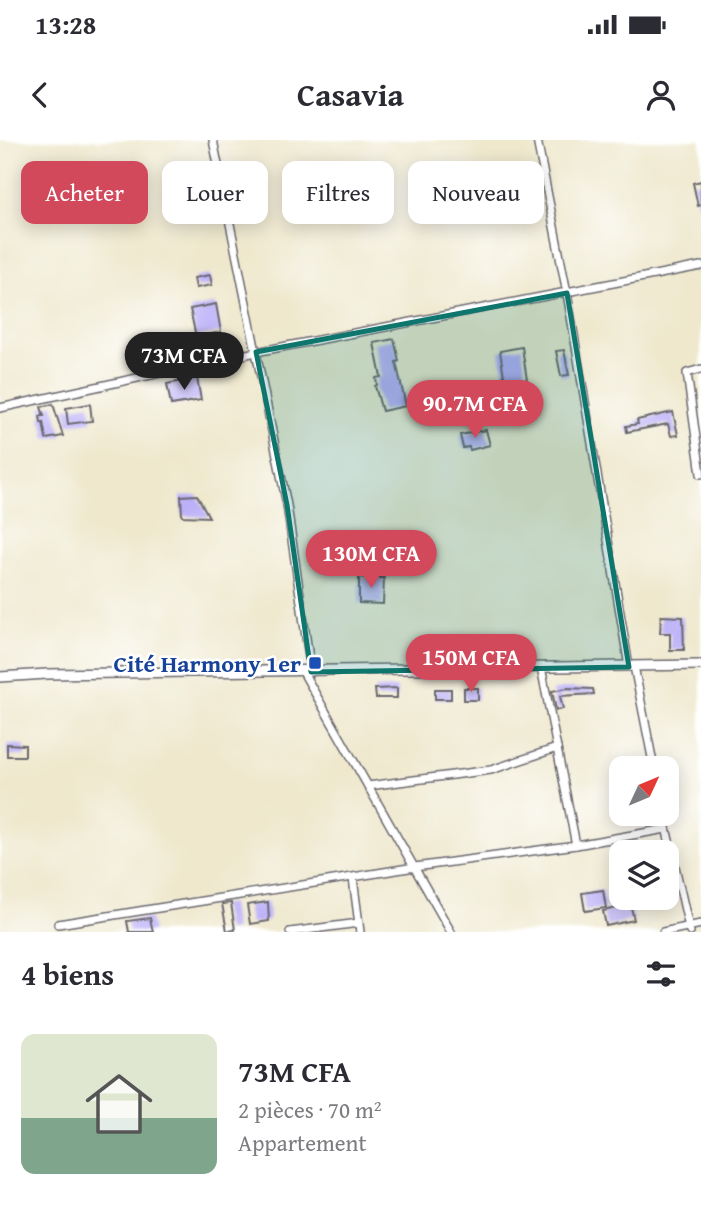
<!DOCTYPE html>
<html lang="fr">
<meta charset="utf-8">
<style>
:root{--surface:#fff;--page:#f2f2f3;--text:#2b2b33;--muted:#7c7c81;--line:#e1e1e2;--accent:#d1495b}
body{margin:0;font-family:"Gentium Book Plus",serif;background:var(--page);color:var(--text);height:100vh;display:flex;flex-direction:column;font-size:26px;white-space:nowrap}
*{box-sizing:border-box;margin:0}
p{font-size:23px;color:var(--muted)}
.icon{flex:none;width:38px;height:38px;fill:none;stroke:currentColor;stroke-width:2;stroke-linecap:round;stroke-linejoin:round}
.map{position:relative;height:792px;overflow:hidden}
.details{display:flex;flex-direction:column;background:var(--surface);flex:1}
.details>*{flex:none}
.hud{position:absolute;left:21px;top:21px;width:660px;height:63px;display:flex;gap:14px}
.needle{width:46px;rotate:46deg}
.fabs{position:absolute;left:609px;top:616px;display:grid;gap:14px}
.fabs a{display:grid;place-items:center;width:70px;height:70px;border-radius:14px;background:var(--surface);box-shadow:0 4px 18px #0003;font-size:35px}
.price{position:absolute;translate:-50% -60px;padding:0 16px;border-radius:24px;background:var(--accent);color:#fff;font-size:23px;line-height:46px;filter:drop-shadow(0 2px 4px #0008)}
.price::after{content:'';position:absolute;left:50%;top:42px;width:21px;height:16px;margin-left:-10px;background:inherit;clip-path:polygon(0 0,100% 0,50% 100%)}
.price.on{background:#222;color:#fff}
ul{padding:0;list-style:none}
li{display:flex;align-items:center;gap:21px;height:175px;padding:0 21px}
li+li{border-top:2px solid var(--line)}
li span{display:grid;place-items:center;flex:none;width:196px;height:140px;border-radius:14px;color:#555}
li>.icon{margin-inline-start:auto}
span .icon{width:84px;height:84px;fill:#fffc;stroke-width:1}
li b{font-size:30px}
h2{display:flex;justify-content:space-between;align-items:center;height:84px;padding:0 21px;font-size:30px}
.chip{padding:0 24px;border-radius:14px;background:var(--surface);box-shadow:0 4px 18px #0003;font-size:24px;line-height:63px}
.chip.on{background:var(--accent);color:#fff}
.status{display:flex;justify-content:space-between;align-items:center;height:49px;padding:0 35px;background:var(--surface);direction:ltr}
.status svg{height:19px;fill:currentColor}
header{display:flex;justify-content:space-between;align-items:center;height:91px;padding:0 21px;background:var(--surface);font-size:32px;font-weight:700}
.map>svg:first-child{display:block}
.building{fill:#baaef8}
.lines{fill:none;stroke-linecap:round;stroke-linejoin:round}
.minor-casing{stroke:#6a676e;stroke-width:10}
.tertiary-casing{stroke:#6a676e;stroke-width:12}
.minor{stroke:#fff;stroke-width:7}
.tertiary{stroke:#fff;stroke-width:9}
.marked{fill:#0f766e;fill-opacity:0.2;stroke:#0f766e;stroke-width:5;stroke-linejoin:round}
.transit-dot{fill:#1a4fb4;stroke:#fff;stroke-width:2.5}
.labels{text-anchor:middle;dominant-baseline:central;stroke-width:5;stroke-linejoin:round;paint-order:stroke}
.transit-label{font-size:24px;font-weight:bold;fill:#164399;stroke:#fff;text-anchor:end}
</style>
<div class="status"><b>13:28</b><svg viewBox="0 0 49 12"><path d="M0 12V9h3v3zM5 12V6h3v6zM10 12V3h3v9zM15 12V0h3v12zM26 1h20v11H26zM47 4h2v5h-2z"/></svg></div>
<header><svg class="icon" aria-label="back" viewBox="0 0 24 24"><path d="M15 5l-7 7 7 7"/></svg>Casavia<svg class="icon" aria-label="person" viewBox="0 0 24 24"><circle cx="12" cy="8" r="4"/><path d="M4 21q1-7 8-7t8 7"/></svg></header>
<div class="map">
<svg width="701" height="792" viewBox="0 0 701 792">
<rect width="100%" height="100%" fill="#fff"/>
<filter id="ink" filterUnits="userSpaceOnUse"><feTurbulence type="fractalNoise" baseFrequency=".0143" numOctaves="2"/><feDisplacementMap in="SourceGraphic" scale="14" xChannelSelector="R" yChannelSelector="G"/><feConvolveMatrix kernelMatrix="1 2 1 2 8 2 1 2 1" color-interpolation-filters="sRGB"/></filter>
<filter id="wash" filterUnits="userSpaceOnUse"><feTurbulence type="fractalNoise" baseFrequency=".00686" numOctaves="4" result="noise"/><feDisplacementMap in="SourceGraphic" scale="28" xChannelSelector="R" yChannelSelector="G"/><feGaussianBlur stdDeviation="1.57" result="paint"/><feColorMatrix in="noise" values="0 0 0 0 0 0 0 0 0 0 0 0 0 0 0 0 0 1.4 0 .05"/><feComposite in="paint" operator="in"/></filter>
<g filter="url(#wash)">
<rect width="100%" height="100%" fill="#efe8cd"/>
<g id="blocks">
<!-- building -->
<g class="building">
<path d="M701,41V65L698,66L693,43Z"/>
<path d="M210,135L212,145L196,148L194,138Z"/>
<path d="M216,164L221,192L196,197L190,169Z"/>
<path d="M394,199L399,221L396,222L406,266L382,271L375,246L377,245L376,238L381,237L374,203Z"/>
<path d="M522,207L527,240L505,243L500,211Z"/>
<path d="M564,210L569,235L561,236L556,211Z"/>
<path d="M197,238L201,260L171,265L167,244Z"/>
<path d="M53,264L63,296L46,299L43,282L41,283L40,276H44L41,267Z"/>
<path d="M90,264L92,281L68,284L66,268Z"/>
<path d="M673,272L678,295L671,296L668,284L627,292L626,286L638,284L637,280Z"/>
<path d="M486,290L490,305L470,310L469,307L463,308L460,295Z"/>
<path d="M197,355L209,377L182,376L181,356Z"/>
<path d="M359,437L384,438L383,464L359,463Z"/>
<path d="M661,476L683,477L684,510H670V493H660Z"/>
<path d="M397,548V558H376L375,549Z"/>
<rect x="464" y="548" width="14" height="12"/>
<path d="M567,548L593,549L594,554L560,556L563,569L556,570L552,551Z"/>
<rect x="435" y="549" width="16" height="10"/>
<path d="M7,604L25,605V616H7Z"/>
<path d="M603,750L606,768L585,771L582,753Z"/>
<path d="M620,758H629L634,780L606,786L603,771L622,767Z"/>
<path d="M268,762L269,781L250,784L247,765Z"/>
<path d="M231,763L235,790L227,791L222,764Z"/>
<path d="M150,778L153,792H129L127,781Z"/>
</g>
</g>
</g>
<g filter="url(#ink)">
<use href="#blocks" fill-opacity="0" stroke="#6a676e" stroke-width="2"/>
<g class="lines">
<defs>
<g id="minor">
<path d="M213,0L287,365L311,532"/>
<path d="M537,0L567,153L629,527"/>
<path d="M701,229L687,233L701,334"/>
<path d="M0,268L256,212L701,126"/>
<path d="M634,526L654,628"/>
<path d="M541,527L576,705"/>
<path d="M303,532L451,792"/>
<path d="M368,646L491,630L557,608"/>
<path d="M663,674L690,792"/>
<path d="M353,738L360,792"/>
<path d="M58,784L415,727L576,705L666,689"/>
<path d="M290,792L359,783"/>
<path d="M663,792L701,784"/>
</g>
<path id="tertiary" d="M0,537L47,534L701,525"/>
</defs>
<!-- minor casing -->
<use href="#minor" class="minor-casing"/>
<!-- tertiary casing -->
<use href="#tertiary" class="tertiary-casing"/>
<!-- minor -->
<use href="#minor" class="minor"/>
<!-- tertiary -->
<use href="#tertiary" class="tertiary"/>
</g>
</g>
<!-- marked area -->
<path class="marked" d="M567,153L629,527L311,532L287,365L256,212Z"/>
<!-- markers -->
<rect class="transit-dot" x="308" y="516" width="14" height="14" rx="3.5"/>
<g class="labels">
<!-- transit labels -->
<g class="transit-label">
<text x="301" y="523">Cité Harmony 1er</text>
</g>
</g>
</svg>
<div class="fabs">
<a><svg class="needle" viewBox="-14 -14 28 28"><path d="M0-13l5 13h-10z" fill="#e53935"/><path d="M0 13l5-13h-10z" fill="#7c7c81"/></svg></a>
<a><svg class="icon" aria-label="layers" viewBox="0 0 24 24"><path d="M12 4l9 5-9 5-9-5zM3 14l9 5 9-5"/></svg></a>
</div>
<b class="price on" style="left:184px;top:252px">73M CFA</b>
<b class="price" style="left:475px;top:300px">90.7M CFA</b>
<b class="price" style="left:371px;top:450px">130M CFA</b>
<b class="price" style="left:471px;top:554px">150M CFA</b>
<div class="hud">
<a class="chip on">Acheter</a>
<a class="chip">Louer</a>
<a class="chip">Filtres</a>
<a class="chip">Nouveau</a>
</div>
</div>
<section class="details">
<h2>4 biens<svg class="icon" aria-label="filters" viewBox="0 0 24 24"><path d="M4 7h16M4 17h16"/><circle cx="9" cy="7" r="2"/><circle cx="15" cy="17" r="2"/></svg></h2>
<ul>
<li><span style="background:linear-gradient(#dfe7d0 60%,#7fa58c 0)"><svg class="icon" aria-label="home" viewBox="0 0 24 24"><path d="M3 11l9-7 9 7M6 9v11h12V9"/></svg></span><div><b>73M CFA</b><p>2 pièces · 70 m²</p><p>Appartement</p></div></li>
</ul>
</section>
